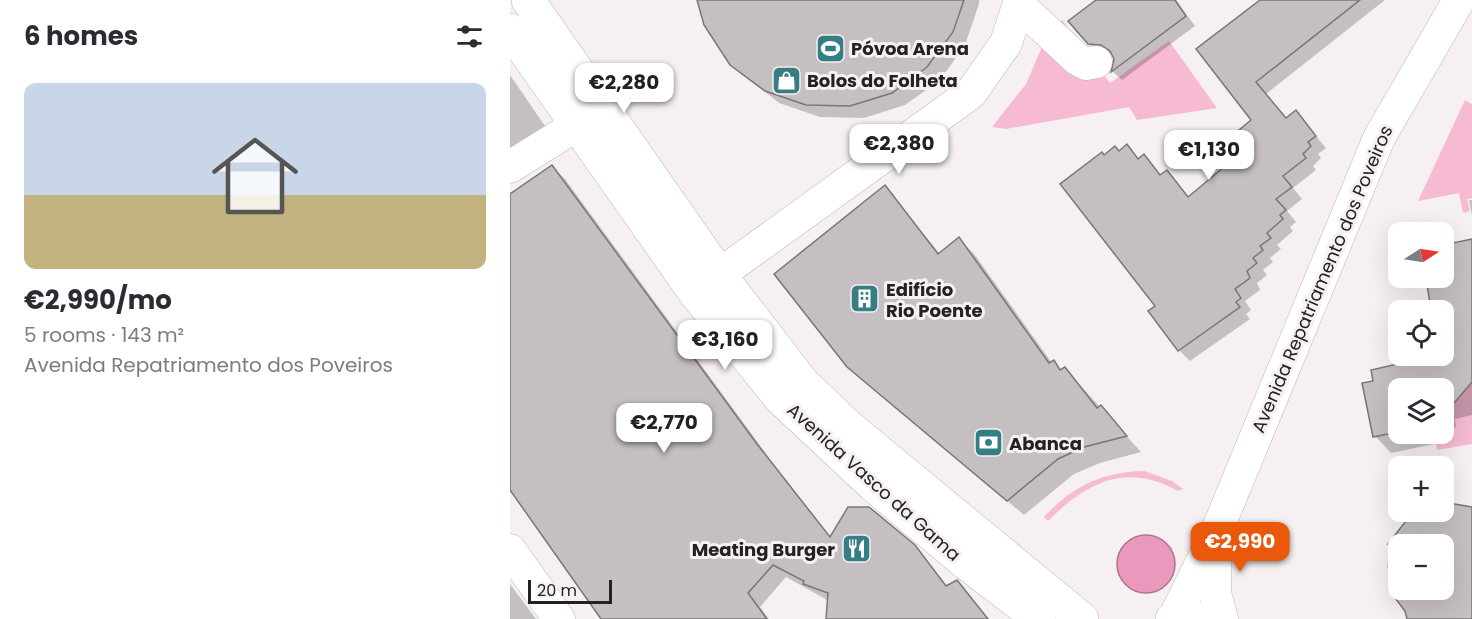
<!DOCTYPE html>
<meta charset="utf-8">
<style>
:root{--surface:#fff;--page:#f7f7f7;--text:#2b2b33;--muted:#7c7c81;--line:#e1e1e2;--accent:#ea580c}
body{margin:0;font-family:Poppins,sans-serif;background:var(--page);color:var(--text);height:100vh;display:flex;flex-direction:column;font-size:22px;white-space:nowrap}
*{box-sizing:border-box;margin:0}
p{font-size:20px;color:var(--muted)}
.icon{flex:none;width:33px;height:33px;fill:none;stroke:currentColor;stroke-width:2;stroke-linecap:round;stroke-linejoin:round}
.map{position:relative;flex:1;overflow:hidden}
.details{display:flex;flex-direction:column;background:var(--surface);width:510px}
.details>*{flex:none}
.needle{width:39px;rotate:78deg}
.buttons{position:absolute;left:878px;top:222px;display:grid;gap:12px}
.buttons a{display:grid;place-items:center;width:66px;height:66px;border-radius:12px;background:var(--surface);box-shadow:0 6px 24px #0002;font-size:30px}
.scale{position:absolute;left:18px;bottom:15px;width:84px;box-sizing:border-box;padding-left:6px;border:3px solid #232122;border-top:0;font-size:16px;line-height:21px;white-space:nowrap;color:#232122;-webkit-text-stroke:4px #f6f0f2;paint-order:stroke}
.price{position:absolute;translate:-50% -51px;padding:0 14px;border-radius:12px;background:#fff;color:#222;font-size:20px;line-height:39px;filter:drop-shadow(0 2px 3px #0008)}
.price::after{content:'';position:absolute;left:50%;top:36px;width:18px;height:14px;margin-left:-9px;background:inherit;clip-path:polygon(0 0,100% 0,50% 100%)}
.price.active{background:var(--accent);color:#fff}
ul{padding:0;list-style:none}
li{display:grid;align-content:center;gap:12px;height:318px;padding:0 24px}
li+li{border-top:2px solid var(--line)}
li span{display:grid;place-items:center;height:186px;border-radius:12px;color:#555}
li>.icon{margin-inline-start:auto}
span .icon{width:108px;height:108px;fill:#fffc;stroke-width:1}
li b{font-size:26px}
h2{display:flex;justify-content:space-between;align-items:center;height:72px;padding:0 24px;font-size:26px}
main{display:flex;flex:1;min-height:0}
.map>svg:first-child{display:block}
.green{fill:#f6bbd3}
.water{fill:#eb98bd;stroke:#af748e;stroke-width:1.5}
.shadow{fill:#0003;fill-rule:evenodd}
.building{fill:#c5bfc1;stroke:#7a7577;stroke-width:1.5}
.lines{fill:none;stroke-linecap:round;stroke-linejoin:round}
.minor-casing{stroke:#bcb6b8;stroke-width:33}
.major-casing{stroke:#bcb6b8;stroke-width:34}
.minor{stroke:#fff;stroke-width:32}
.major{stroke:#fff;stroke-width:33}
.labels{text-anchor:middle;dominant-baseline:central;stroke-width:6;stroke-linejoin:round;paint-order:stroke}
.poi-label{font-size:18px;font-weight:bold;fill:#232122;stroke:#f6f0f2;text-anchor:start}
.street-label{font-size:18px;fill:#232122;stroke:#f6f0f2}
</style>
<main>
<section class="details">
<h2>6 homes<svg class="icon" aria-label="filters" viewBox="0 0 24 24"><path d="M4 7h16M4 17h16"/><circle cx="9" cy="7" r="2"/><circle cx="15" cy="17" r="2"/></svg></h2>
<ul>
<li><span style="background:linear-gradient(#c9d6e8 60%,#c2b280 0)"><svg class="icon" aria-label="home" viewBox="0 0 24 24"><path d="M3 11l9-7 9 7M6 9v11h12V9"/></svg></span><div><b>€2,990/mo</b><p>5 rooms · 143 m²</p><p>Avenida Repatriamento dos Poveiros</p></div></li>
</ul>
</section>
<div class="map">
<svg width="962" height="619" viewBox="0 0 962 619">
<rect width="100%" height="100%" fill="#f6f0f2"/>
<!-- green -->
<g class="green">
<path d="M552,20L600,83L659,41L707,108L627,120L619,107L496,129L482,127L516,84L534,42Z"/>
<path d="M955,100L962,104V198L957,199L960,211L953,213L949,193L908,201Z"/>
<path d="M962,383V444L927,450L925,434H933V402L948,399L952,394L951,385Z"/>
<path d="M634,471L662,481L673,489L668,491C616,462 577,482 538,521L534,517C563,486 592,472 634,471Z"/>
</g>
<!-- water -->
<circle class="water" cx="636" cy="564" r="29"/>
<!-- shadow -->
<g class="shadow">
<path d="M189,0H469V4L455,45L430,80L395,105L354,118L310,117L269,103L221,64Z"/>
<path d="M589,0H666L685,26L612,80L602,71L605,59L603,54H589L579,43Z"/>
<path d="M752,0H875L756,94L777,119L786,112L816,148L808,154L811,158L803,166L806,170L783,188L792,199L777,211L786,222L780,227L783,231L767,245L771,249L760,258L763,262L753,270L757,275L747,283L750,290L735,301L741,310L736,314L740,319L680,361L669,350L648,306L594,157L609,152L617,146L630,160L634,156L651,176L657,172L679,198L717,168L728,142L743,120L689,49Z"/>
<path d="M0,75L35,126L0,150Z"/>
<path d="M42,167L55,179L260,459L321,538L404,546L438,587L447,582L479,619H318L319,601L276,577L250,607L259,619H93L0,487V196Z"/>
<path d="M375,187L430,254L449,239L465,255L542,363L552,371L555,369L570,385L631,452L590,463L564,474L514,515L338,366Z"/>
<path d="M959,200H962V216Z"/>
<path d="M962,240V415L945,419L946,427L937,429L939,441L881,453L865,436V382L903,363L902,356H933V310H923L918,278H933V246ZM888,388H933V434H888Z"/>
<path d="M937,504L951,505L962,510V619H905L885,596L877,566L883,539L890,528L909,512H933V505ZM888,544H933V590H888Z"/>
<path d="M0,584L26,619H0Z"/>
</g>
<!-- building -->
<g class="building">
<path d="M187,0H454L443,32L417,67L382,93L340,106L296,105L255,91L220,65L194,25Z"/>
<path d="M586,0H665L676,16L601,72L604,59L600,51L591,45L578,44L558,21Z"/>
<path d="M750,0H850L746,82L776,118L786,110L806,136L798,142L801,146L793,154L796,158L773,176L782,187L766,199L776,210L770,215L773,219L757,233L761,238L750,246L753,250L743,258L747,263L737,271L740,278L725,289L731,298L726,302L730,307L668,351L638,311L645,306L550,184L592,152L594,155L605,146L609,151L617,144L628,159L634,154L650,175L657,170L678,197L714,167L707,158L726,142L722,136L741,120L686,49Z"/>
<path d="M42,165L247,444L320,537L338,507H359L405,545L436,586L447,580L478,619H316L318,593L293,584L294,581L263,565L238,593L257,619H91L0,490V194Z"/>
<path d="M375,185L428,254L449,237L539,363L544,360L550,370L555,367L587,408L591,405L617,436L574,447L548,459L497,501L337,367L264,274Z"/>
<path d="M962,239V382L933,416V388H888V432L863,437L852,383L863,381L861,370L901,361L900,356H933V310H921L916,278H933V245Z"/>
<path d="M933,502L962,507V619H897L895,611L879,590H933V544H878L899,517L906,512H933Z"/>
</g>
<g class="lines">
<defs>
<g id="minor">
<path d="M509,5L567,59L576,64L586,62"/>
<path d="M0,167L67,125"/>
<path d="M188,290L461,93L496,43L510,0"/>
<path d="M706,540L705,593L712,619"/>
<path d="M0,550L49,619"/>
<path d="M664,618L706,533L869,138L949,0"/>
</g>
<g id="major">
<path d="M18,0L210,275L293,383L338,426L572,619"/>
<path d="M0,30L185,293L271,399L364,486L457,564L529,619"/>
<path d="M662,619L678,617L692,619"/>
</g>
</defs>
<!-- minor casing -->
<use href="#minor" class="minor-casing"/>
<!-- major casing -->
<use href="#major" class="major-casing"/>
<!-- minor -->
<use href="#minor" class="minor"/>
<!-- major -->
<use href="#major" class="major"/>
</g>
<!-- icons -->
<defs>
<symbol id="stadium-square" viewBox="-11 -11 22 22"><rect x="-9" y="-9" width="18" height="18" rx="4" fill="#357e83" stroke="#f6f0f2"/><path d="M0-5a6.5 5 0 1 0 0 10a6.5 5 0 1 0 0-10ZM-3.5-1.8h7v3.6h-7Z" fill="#fff"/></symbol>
<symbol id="shop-square" viewBox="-11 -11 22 22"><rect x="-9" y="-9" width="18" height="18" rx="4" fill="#357e83" stroke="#f6f0f2"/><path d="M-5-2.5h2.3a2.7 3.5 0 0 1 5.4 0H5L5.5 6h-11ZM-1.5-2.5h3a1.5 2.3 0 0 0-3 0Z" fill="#fff"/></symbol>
<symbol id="building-square" viewBox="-11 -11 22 22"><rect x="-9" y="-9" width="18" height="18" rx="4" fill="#357e83" stroke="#f6f0f2"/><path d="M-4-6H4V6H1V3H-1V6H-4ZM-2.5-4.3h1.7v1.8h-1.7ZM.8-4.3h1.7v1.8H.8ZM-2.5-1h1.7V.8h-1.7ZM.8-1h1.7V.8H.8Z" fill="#fff"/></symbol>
<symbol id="bank-square" viewBox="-11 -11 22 22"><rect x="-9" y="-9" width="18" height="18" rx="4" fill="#357e83" stroke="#f6f0f2"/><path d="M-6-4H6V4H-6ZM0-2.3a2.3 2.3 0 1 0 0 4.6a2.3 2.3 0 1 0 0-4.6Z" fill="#fff"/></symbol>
<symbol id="restaurant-square" viewBox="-11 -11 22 22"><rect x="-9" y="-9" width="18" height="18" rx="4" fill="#357e83" stroke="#f6f0f2"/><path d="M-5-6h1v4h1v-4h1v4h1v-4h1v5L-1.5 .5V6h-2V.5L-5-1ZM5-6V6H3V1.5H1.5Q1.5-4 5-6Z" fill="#fff"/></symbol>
</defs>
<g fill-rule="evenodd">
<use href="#stadium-square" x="304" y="32" width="33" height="33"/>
<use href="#shop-square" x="260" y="64" width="33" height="33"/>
<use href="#building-square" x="338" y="282" width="33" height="33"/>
<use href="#bank-square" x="462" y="426" width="33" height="33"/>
<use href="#restaurant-square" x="330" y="532" width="33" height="33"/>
</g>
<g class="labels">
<!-- poi labels -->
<g class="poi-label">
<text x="341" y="48">Póvoa Arena</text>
<text x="297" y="80">Bolos do Folheta</text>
<text x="376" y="289">Edifício<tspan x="376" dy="21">Rio Poente</tspan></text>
<text x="499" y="443">Abanca</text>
<text x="325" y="549" text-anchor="end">Meating Burger</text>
</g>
<!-- street labels -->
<g class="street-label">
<text transform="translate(812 279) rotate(-67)">Avenida Repatriamento dos Poveiros</text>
<text transform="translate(364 482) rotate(42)">Avenida Vasco da Gama</text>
</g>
</g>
</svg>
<div class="buttons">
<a><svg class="needle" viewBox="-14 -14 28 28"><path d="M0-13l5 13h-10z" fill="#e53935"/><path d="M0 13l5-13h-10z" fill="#7c7c81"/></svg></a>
<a><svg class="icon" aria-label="locate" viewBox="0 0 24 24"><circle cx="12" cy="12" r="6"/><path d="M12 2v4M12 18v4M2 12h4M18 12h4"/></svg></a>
<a><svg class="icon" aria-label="layers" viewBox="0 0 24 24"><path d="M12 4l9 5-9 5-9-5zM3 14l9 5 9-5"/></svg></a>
<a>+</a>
<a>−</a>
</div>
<div class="scale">20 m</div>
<b class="price" style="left:114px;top:114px">€2,280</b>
<b class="price" style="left:389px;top:175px">€2,380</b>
<b class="price" style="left:699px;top:181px">€1,130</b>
<b class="price" style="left:215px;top:371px">€3,160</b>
<b class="price" style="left:154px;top:454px">€2,770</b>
<b class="price active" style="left:730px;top:573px">€2,990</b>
</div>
</main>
